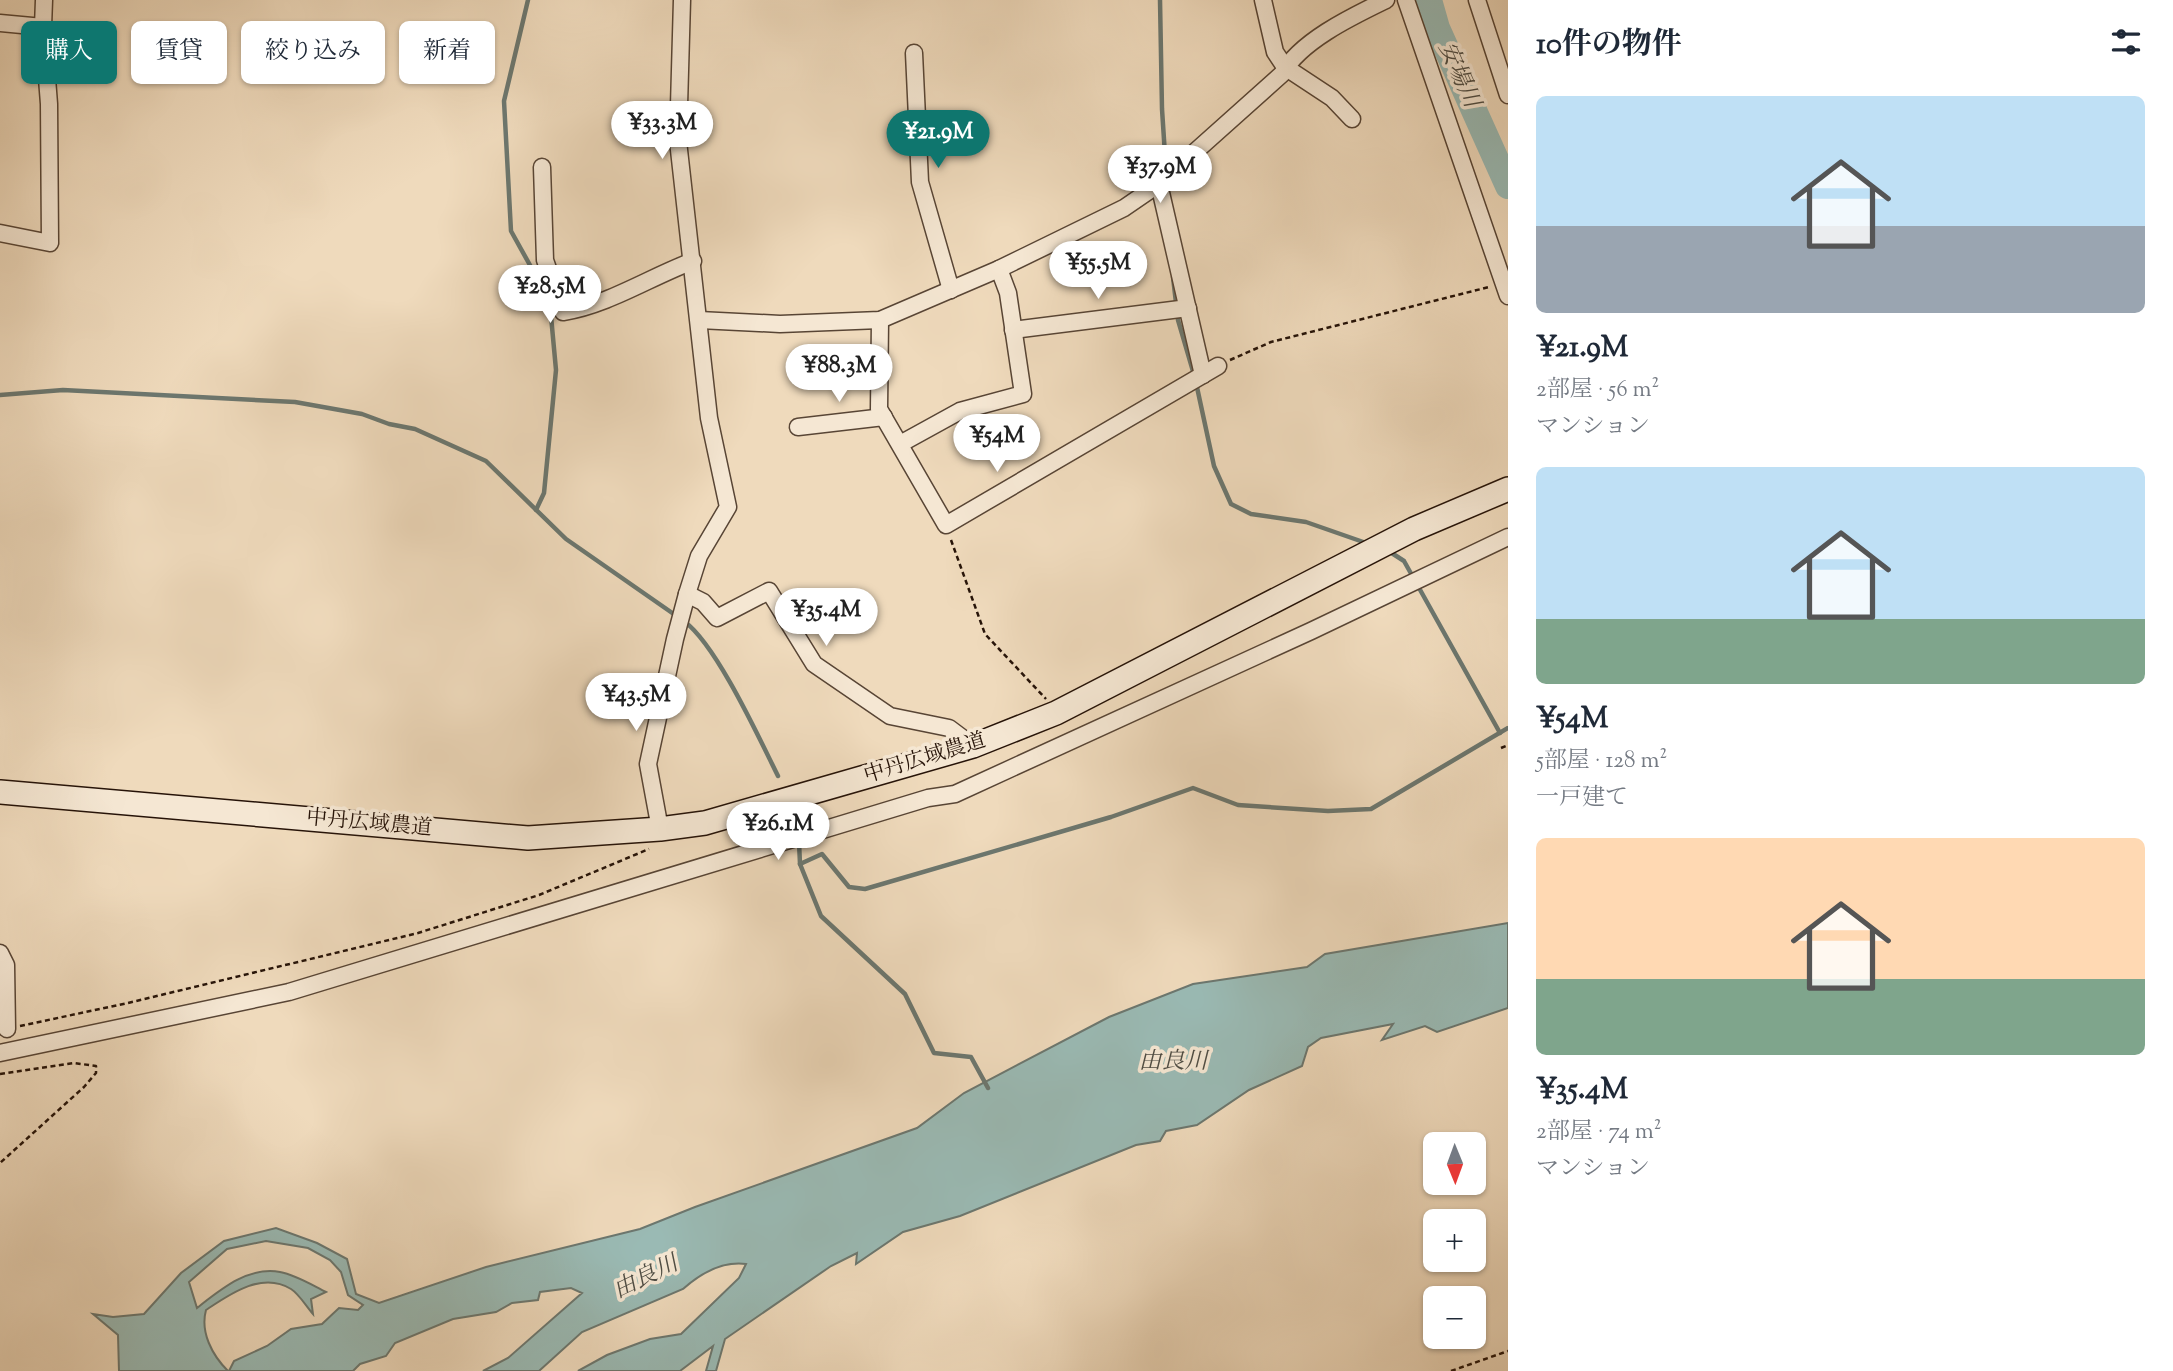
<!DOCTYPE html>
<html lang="ja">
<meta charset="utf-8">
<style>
:root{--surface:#fff;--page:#f6f6f7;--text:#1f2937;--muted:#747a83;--accent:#0f766e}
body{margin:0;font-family:"Sorts Mill Goudy","Noto Serif JP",serif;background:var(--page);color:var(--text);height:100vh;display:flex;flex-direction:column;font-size:26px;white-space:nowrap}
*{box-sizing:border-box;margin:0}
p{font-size:23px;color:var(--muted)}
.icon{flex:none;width:38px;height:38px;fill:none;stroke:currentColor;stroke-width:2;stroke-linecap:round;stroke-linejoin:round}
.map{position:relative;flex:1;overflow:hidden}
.side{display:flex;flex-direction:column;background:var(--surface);width:665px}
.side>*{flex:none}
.guide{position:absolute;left:21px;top:21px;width:665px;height:63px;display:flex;gap:14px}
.needle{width:46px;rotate:179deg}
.tools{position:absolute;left:1423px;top:1132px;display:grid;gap:14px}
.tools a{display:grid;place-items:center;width:63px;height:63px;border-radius:10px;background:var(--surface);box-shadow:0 2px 5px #0004;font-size:35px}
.price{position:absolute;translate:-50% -60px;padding:0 16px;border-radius:24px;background:#fff;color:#222;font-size:23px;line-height:46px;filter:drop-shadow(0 2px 4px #0008)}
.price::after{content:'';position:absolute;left:50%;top:42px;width:21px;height:16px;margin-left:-10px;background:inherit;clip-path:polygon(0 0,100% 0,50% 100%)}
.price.selected{background:var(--accent);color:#fff}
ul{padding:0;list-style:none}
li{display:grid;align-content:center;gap:14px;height:371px;padding:0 28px}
li span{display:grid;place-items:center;height:217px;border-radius:10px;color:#555}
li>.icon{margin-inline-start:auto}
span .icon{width:126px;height:126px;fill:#fffc;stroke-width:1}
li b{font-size:30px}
h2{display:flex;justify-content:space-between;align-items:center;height:84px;padding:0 28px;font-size:30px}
.pill{padding:0 24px;border-radius:10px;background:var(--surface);box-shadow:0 2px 5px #0004;font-size:24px;line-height:63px}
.pill.selected{background:var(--accent);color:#fff}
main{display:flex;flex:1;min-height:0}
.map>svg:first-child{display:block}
.water{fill:#9abab4;stroke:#6c776f;stroke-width:2}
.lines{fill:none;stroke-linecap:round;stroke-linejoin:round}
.stream{stroke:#6c776f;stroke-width:4.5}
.river{stroke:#9abab4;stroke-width:26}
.street-casing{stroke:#584535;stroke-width:19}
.secondary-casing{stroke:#261308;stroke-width:26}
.path{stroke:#261308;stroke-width:2.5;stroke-dasharray:5 3.5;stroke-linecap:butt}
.street{stroke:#f5e7d3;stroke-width:16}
.secondary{stroke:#f5e7d3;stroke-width:23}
.labels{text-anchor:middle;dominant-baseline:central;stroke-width:7;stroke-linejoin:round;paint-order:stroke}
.street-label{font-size:21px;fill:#261308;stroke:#f5e7d3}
.water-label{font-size:23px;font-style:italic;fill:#4f4d44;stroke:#f5e7d3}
</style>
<main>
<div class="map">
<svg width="1508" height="1371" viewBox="0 0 1508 1371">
<rect width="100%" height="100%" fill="#efdabc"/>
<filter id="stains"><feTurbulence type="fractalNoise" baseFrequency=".00286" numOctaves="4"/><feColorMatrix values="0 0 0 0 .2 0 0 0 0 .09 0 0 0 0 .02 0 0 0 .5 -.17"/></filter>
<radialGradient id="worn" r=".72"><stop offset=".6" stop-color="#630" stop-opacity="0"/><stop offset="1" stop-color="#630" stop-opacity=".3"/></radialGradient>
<!-- water -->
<path class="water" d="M1508,923V1008L1437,1032L1425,1026L1382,1040L1393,1024L1321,1038L1308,1047L1302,1066L1249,1090L1197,1125L1166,1131L1160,1141L1136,1145L960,1216L903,1232L856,1264L857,1253L831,1266L725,1339L716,1371H706L713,1346L680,1371H578L607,1355L650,1339L681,1334L739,1278L746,1264C722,1261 701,1273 683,1289L582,1332L539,1371H483L508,1358L582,1293L571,1288L540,1292L538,1300L512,1303L496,1312L453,1319L395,1343L386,1356L360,1364L353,1371H229L234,1361L267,1346L291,1329L322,1324L339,1308L358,1310L363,1305L348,1295L341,1272L330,1260L308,1248L266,1241L227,1249L189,1282L197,1308C220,1290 248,1266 280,1272C296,1275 312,1285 326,1292L311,1299L313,1314C306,1306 299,1294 291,1289C262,1271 230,1294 206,1310C200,1332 212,1355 228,1371H119L118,1335L93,1314L113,1317L144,1314L181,1273L224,1241L276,1228L317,1243L347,1259L356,1294L379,1303L486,1267L640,1229L695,1207L917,1128L964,1093L1109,1017L1193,984L1307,967L1325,954Z"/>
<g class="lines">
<!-- stream -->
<g class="stream">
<path d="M528,0L504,101L511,231L531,267L551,316L556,370L544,493L536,510"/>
<path d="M1160,0L1162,109L1166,170"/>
<path d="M1173,277L1178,320L1195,378L1214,466L1231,504L1251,514L1306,522L1369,544"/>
<path d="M0,395L63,390L295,402L362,414L389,424L415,429L486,461L566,539L678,617"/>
<path d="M1387,550L1404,561L1500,733"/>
<path d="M685,622C717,646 759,738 778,776"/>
<path d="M799,842L800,864L821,916L905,994L934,1053L971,1057L988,1088"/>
<path d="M800,864L822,854L849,887L865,889L1111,817L1193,788L1238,805L1328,811L1371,809L1508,728"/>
</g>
<!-- river -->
<path class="river" d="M1429,0L1437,28L1508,186"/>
<defs>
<g id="street">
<path d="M1263,0L1275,52L1285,67L1332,98L1352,119"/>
<path d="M1406,0L1508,296"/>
<path d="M1477,0L1508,95"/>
<path d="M0,23L43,27"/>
<path d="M914,53L920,182L951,290"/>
<path d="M542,167L545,260L563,312C608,305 650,277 693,261"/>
<path d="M1159,184L1203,375"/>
<path d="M0,233L50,243L49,104L43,27L44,0"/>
<path d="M699,320L780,324L880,320L999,269L1124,208L1159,184L1282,74C1300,41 1353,16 1386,0"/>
<path d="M880,320L879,409L946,525L1218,366"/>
<path d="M1013,330L1188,308"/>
<path d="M798,427L884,417"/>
<path d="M900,444L960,411L1023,394L1008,293L999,269"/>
<path d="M687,594L703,602L717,618L769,591L814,664L890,716L949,728L973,746"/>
<path d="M660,829L648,764L675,639L687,594L699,556L728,507L709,418L678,141L682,0"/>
<path d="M0,953L6,965L7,1029"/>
<path d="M0,1053L289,992L928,798L955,794L1311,631L1508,537"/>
</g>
<path id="secondary" d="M0,792L528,838L660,829L705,823L973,746L1056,713L1414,529L1508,489"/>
</defs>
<!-- street casing -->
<use href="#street" class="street-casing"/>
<!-- secondary casing -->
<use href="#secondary" class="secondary-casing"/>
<!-- path -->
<g class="path">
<path d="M1230,360L1271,342L1489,287"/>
<path d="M951,540L985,634L1046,699"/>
<path d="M1501,748L1508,745"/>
<path d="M20,1026L128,1003L418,933L539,895L649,849"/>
<path d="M0,1074L74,1063L96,1066V1073L84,1087L0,1163"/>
<path d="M1451,1371L1508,1351"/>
</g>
<!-- street -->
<use href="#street" class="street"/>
<!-- secondary -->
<use href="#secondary" class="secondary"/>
</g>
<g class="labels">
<!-- street labels -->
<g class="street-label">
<text transform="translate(925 759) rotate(-17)">中丹広域農道</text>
<text transform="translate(369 824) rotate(5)">中丹広域農道</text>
</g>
<!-- water labels -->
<g class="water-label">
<text transform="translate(1458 75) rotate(66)">安場川</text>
<text x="1173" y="1062">由良川</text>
<text transform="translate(646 1278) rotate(-26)">由良川</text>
</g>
</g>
<rect width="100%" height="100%" filter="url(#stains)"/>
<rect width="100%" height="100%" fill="url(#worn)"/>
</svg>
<div class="tools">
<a><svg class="needle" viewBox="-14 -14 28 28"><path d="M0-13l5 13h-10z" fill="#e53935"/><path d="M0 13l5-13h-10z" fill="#747a83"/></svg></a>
<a>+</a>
<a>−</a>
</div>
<b class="price" style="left:662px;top:161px">¥33.3M</b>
<b class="price selected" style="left:938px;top:170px">¥21.9M</b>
<b class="price" style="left:1160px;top:205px">¥37.9M</b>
<b class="price" style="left:1098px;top:301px">¥55.5M</b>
<b class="price" style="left:550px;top:325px">¥28.5M</b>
<b class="price" style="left:839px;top:404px">¥88.3M</b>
<b class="price" style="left:997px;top:474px">¥54M</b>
<b class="price" style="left:826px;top:648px">¥35.4M</b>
<b class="price" style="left:636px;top:733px">¥43.5M</b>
<b class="price" style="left:778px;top:862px">¥26.1M</b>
<div class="guide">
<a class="pill selected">購入</a>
<a class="pill">賃貸</a>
<a class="pill">絞り込み</a>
<a class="pill">新着</a>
</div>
</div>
<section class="side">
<h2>10件の物件<svg class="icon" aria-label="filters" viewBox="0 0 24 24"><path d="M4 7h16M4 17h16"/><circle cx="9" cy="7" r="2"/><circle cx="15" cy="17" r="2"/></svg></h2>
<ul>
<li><span style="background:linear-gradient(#bfe0f5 60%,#9aa5b1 0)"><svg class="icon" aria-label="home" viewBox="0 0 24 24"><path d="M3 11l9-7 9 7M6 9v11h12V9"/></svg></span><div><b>¥21.9M</b><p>2部屋 · 56 m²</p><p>マンション</p></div></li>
<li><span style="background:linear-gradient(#bfe0f5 70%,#7fa58c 0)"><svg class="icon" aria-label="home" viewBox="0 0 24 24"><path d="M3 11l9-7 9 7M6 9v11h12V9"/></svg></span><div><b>¥54M</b><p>5部屋 · 128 m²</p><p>一戸建て</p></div></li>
<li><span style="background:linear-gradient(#ffd9b3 65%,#7fa58c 0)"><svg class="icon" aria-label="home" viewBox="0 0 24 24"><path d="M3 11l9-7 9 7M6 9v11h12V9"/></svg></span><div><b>¥35.4M</b><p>2部屋 · 74 m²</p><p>マンション</p></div></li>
</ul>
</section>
</main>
